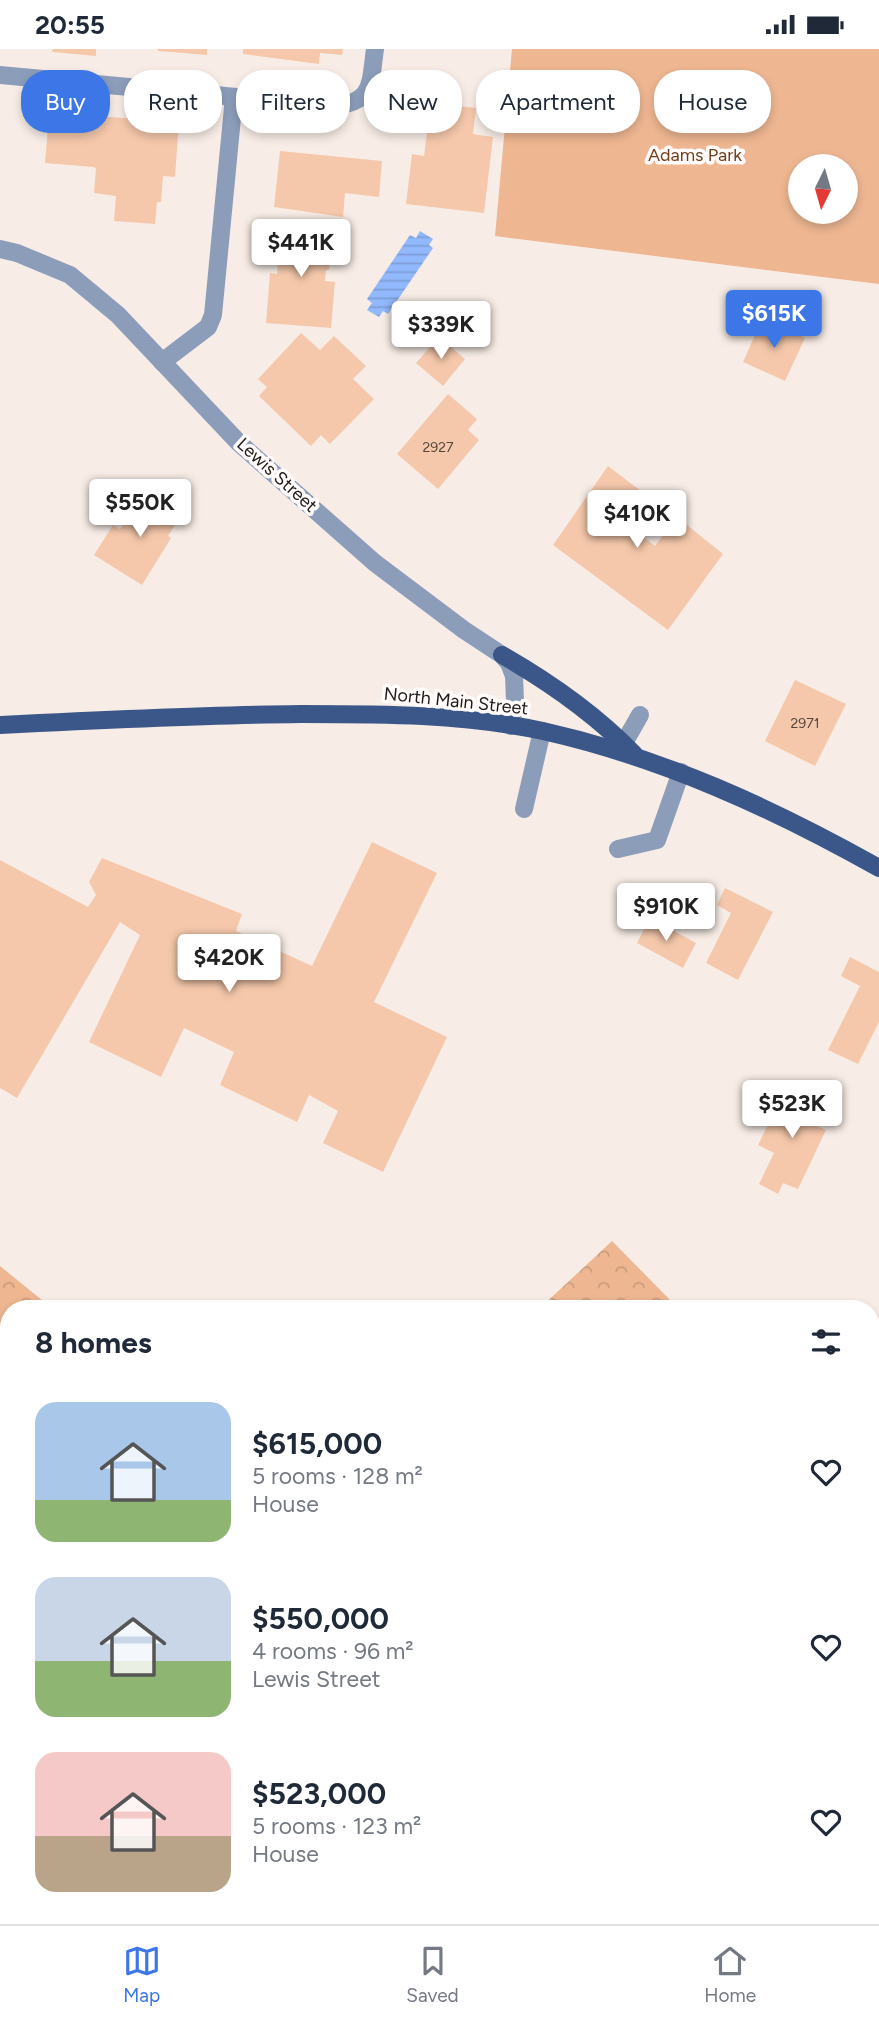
<!DOCTYPE html>
<meta charset="utf-8">
<style>
:root{--surface:#fff;--page:#f2f2f3;--text:#1f2937;--muted:#747a83;--line:#e0e1e3;--accent:#3d77e7}
body{margin:0;font-family:Figtree,sans-serif;background:var(--page);color:var(--text);height:100vh;display:flex;flex-direction:column;font-size:26px;white-space:nowrap}
*{box-sizing:border-box;margin:0}
p{font-size:23px;color:var(--muted)}
.icon{flex:none;width:38px;height:38px;fill:none;stroke:currentColor;stroke-width:2;stroke-linecap:round;stroke-linejoin:round}
.map{position:relative;flex:1;overflow:hidden}
.side{position:absolute;left:0px;top:1251px;width:880px;height:625px;display:flex;flex-direction:column;background:var(--surface);border-radius:28px 28px 0 0;box-shadow:0 4px 10px #0003}
.side>*{flex:none}
.guide{position:absolute;left:21px;top:21px;width:838px;height:63px;display:flex;gap:14px}
.needle{width:46px;rotate:185deg}
.tools{position:absolute;left:788px;top:105px;display:grid;gap:14px}
.tools a{display:grid;place-items:center;width:70px;height:70px;border-radius:50%;background:var(--surface);box-shadow:0 4px 10px #0003;font-size:35px}
.price{position:absolute;translate:-50% -60px;padding:0 16px;border-radius:7px;background:#fff;color:#222;font-size:23px;line-height:46px;filter:drop-shadow(0 2px 4px #0008)}
.price::after{content:'';position:absolute;left:50%;top:42px;width:21px;height:16px;margin-left:-10px;background:inherit;clip-path:polygon(0 0,100% 0,50% 100%)}
.price.on{background:var(--accent);color:#fff}
ul{padding:0;list-style:none}
li{display:flex;align-items:center;gap:21px;height:175px;padding:0 35px}
li span{display:grid;place-items:center;flex:none;width:196px;height:140px;border-radius:21px;color:#555}
li>.icon{margin-inline-start:auto}
span .icon{width:84px;height:84px;fill:#fffc;stroke-width:1}
li b{font-size:30px}
h2{display:flex;justify-content:space-between;align-items:center;height:84px;padding:0 35px;font-size:30px}
.chip{padding:0 24px;border-radius:28px;background:var(--surface);box-shadow:0 4px 10px #0003;font-size:24px;line-height:63px}
.chip.on{background:var(--accent);color:#fff}
.status{display:flex;justify-content:space-between;align-items:center;height:49px;padding:0 35px;background:var(--surface);direction:ltr}
.status svg{height:19px;fill:currentColor}
.tabs{display:flex;justify-content:space-around;align-items:center;height:98px;border-top:2px solid var(--line);background:var(--surface);font-size:19px;color:var(--muted)}
.tabs a{display:grid;justify-items:center;gap:4px}
.tabs .on{color:var(--accent)}
.map>svg:first-child{display:block}
.forest{fill:url(#forest-crowns)}
.park{fill:#eeb691;fill-rule:evenodd}
.water{fill:url(#water-rules)}
.building{fill:#f5c8ab}
.lines{fill:none;stroke-linecap:round;stroke-linejoin:round}
.path{stroke:#857e79;stroke-width:4.5;stroke-dasharray:3.5 3.5;stroke-linecap:butt}
.minor{stroke:#8c9dba;stroke-width:18}
.major{stroke:#3b578a;stroke-width:18}
.labels{text-anchor:middle;dominant-baseline:central;stroke-width:7;stroke-linejoin:round;paint-order:stroke}
.number-label{font-size:14px;fill:#54463d}
.park-label{font-size:18px;fill:#6f3f1c;stroke:#fffcfb}
.street-label{font-size:18px;fill:#1e1a18;stroke:#fffcfb}
</style>
<div class="status"><b>20:55</b><svg viewBox="0 0 49 12"><path d="M0 12V9h3v3zM5 12V6h3v6zM10 12V3h3v9zM15 12V0h3v12zM26 1h20v11H26zM47 4h2v5h-2z"/></svg></div>
<div class="map">
<svg width="879" height="1875" viewBox="0 0 879 1875">
<defs>
<pattern id="forest-crowns" width="20" height="18" patternUnits="userSpaceOnUse" patternTransform="scale(1.75)"><rect width="20" height="18" fill="#eeb691"/><path d="M2 6a3 3 0 1 1 6 0M12 15a3 3 0 1 1 6 0" fill="none" stroke="#cc9c7c"/></pattern>
<pattern id="water-rules" width="6" height="5" patternUnits="userSpaceOnUse" patternTransform="scale(1.75)"><rect width="6" height="5" fill="#92b8fd"/><path d="M0 2.5h6" fill="none" stroke="#7d9ed8"/></pattern>
</defs>
<rect width="100%" height="100%" fill="#f8ede6"/>
<!-- forest -->
<g class="forest">
<path d="M612,1192L679,1260H539Z"/>
<path d="M0,1217L53,1260H9V1677L0,1674Z"/>
<path d="M872,1453L879,1461V1824L872,1823Z"/>
</g>
<!-- park -->
<path class="park" d="M512,0H879V235L495,187ZM800,117H845V163H800Z"/>
<!-- water -->
<g class="water">
<path d="M420,182L433,190L429,196L433,199L388,265L383,262L379,268L367,261L372,254L367,250L410,186L416,189Z"/>
<path d="M358,1867H723L724,1875H361Z"/>
</g>
<!-- building -->
<g class="building">
<path d="M53,0H96V7L52,3Z"/>
<path d="M158,0H207V6L158,2Z"/>
<path d="M243,0H343L342,6L320,4L319,15L243,5Z"/>
<path d="M431,54L476,59L473,85L493,88L484,164L406,155L412,105L424,107Z"/>
<path d="M49,65L93,69L94,78L95,67L179,73L175,128L163,127L161,153H157L155,175L114,172L116,147L94,144L96,119L93,118L45,114Z"/>
<path d="M280,102L382,112L379,148L345,144L343,168L274,158Z"/>
<path d="M276,178L332,182L329,221H326L325,232L335,233L331,279L266,274L270,224L277,225L278,214L274,213Z"/>
<path d="M762,270L805,289L785,332L743,313Z"/>
<path d="M301,284L320,301L334,287L366,317L353,330L374,350L330,395L321,386L311,397L259,347L267,338L258,330Z"/>
<path d="M439,288L465,310L443,337L416,314Z"/>
<path d="M448,345L477,370L468,381L479,391L438,440L397,405Z"/>
<path d="M608,417L654,452L634,481L655,497L677,468L723,505L668,581L553,496Z"/>
<path d="M149,442L179,461L174,469L178,471L168,487L171,489L142,536L94,506L113,476L120,480L131,464L135,466Z"/>
<path d="M795,631L846,655L815,717L765,692Z"/>
<path d="M372,793L437,824L374,953L447,988L383,1123L323,1094L338,1062L309,1046L297,1073L220,1036L234,1003L184,979L161,1028L89,993L140,886L120,873L17,1049L0,1039V811L88,858L96,846L89,833L102,809L242,865L236,882L312,917Z"/>
<path d="M725,839L773,863L738,931L706,914L731,864L717,856Z"/>
<path d="M650,869L696,894L683,919L637,894Z"/>
<path d="M850,908L879,923V973L858,1015L828,1001L860,937L841,927Z"/>
<path d="M809,1039L828,1048L815,1076L826,1081L798,1140L783,1134L778,1145L759,1135L774,1104L758,1096L782,1047L800,1056Z"/>
<path d="M0,1693L9,1695V1710L1,1738Z"/>
<path d="M8,1746H9V1771L1,1768Z"/>
<path d="M207,1867H253L256,1873L191,1875Z"/>
</g>
<g class="lines">
<!-- path -->
<g class="path">
<path d="M0,1536L9,1534"/>
<path d="M872,1732L879,1747"/>
<path d="M872,1793L879,1773"/>
<path d="M819,1875L823,1867"/>
</g>
<!-- minor -->
<g class="minor">
<path d="M0,26L332,57C374,54 370,35 375,0"/>
<path d="M0,200L17,204L70,226L118,266L239,394L375,514L464,581L502,606L509,614L514,627L515,652L511,677"/>
<path d="M162,313L208,278L213,266L234,48"/>
<path d="M624,694L640,666"/>
<path d="M524,760L542,682"/>
<path d="M618,800L657,791L681,723"/>
<path d="M40,1867L45,1875"/>
</g>
<!-- major -->
<g class="major">
<path d="M502,606C551,634 595,665 634,705"/>
<path d="M0,676C100,671 200,666 301,665C382,665 463,665 543,682C663,709 772,759 879,819"/>
</g>
</g>
<g class="labels">
<!-- number labels -->
<g class="number-label">
<text x="438" y="398">2927</text>
<text x="805" y="674">2971</text>
</g>
<!-- park labels -->
<g class="park-label">
<text x="695" y="106">Adams Park</text>
</g>
<!-- street labels -->
<g class="street-label">
<text transform="translate(277 426) rotate(42)">Lewis Street</text>
<text transform="translate(456 652) rotate(6)">North Main Street</text>
</g>
</g>
</svg>
<div class="tools">
<a><svg class="needle" viewBox="-14 -14 28 28"><path d="M0-13l5 13h-10z" fill="#e53935"/><path d="M0 13l5-13h-10z" fill="#747a83"/></svg></a>
</div>
<b class="price" style="left:301px;top:230px">$441K</b>
<b class="price on" style="left:774px;top:301px">$615K</b>
<b class="price" style="left:441px;top:312px">$339K</b>
<b class="price" style="left:140px;top:490px">$550K</b>
<b class="price" style="left:637px;top:501px">$410K</b>
<b class="price" style="left:666px;top:894px">$910K</b>
<b class="price" style="left:229px;top:945px">$420K</b>
<b class="price" style="left:792px;top:1091px">$523K</b>
<div class="guide">
<a class="chip on">Buy</a>
<a class="chip">Rent</a>
<a class="chip">Filters</a>
<a class="chip">New</a>
<a class="chip">Apartment</a>
<a class="chip">House</a>
</div>
<section class="side">
<h2>8 homes<svg class="icon" aria-label="filters" viewBox="0 0 24 24"><path d="M4 7h16M4 17h16"/><circle cx="9" cy="7" r="2"/><circle cx="15" cy="17" r="2"/></svg></h2>
<ul>
<li><span style="background:linear-gradient(#a9c7e8 70%,#8fb573 0)"><svg class="icon" aria-label="home" viewBox="0 0 24 24"><path d="M3 11l9-7 9 7M6 9v11h12V9"/></svg></span><div><b>$615,000</b><p>5 rooms · 128 m²</p><p>House</p></div><svg class="icon" aria-label="heart" viewBox="0 0 24 24"><path d="M12 20l-8-8c-3-5 5-10 8-4 3-6 11-1 8 4z"/></svg></li>
<li><span style="background:linear-gradient(#c9d6e8 60%,#8fb573 0)"><svg class="icon" aria-label="home" viewBox="0 0 24 24"><path d="M3 11l9-7 9 7M6 9v11h12V9"/></svg></span><div><b>$550,000</b><p>4 rooms · 96 m²</p><p>Lewis Street</p></div><svg class="icon" aria-label="heart" viewBox="0 0 24 24"><path d="M12 20l-8-8c-3-5 5-10 8-4 3-6 11-1 8 4z"/></svg></li>
<li><span style="background:linear-gradient(#f6c9c9 60%,#b9a48a 0)"><svg class="icon" aria-label="home" viewBox="0 0 24 24"><path d="M3 11l9-7 9 7M6 9v11h12V9"/></svg></span><div><b>$523,000</b><p>5 rooms · 123 m²</p><p>House</p></div><svg class="icon" aria-label="heart" viewBox="0 0 24 24"><path d="M12 20l-8-8c-3-5 5-10 8-4 3-6 11-1 8 4z"/></svg></li>
</ul>
</section>
</div>
<nav class="tabs">
<a class="on"><svg class="icon" aria-label="map" viewBox="0 0 24 24"><path d="M3 6l6-2 6 2 6-2v14l-6 2-6-2-6 2zM9 4v14M15 6v14"/></svg>Map</a>
<a><svg class="icon" aria-label="saved" viewBox="0 0 24 24"><path d="M7 4h10v16l-5-4-5 4z"/></svg>Saved</a>
<a><svg class="icon" aria-label="home" viewBox="0 0 24 24"><path d="M3 11l9-7 9 7M6 9v11h12V9"/></svg>Home</a>
</nav>
